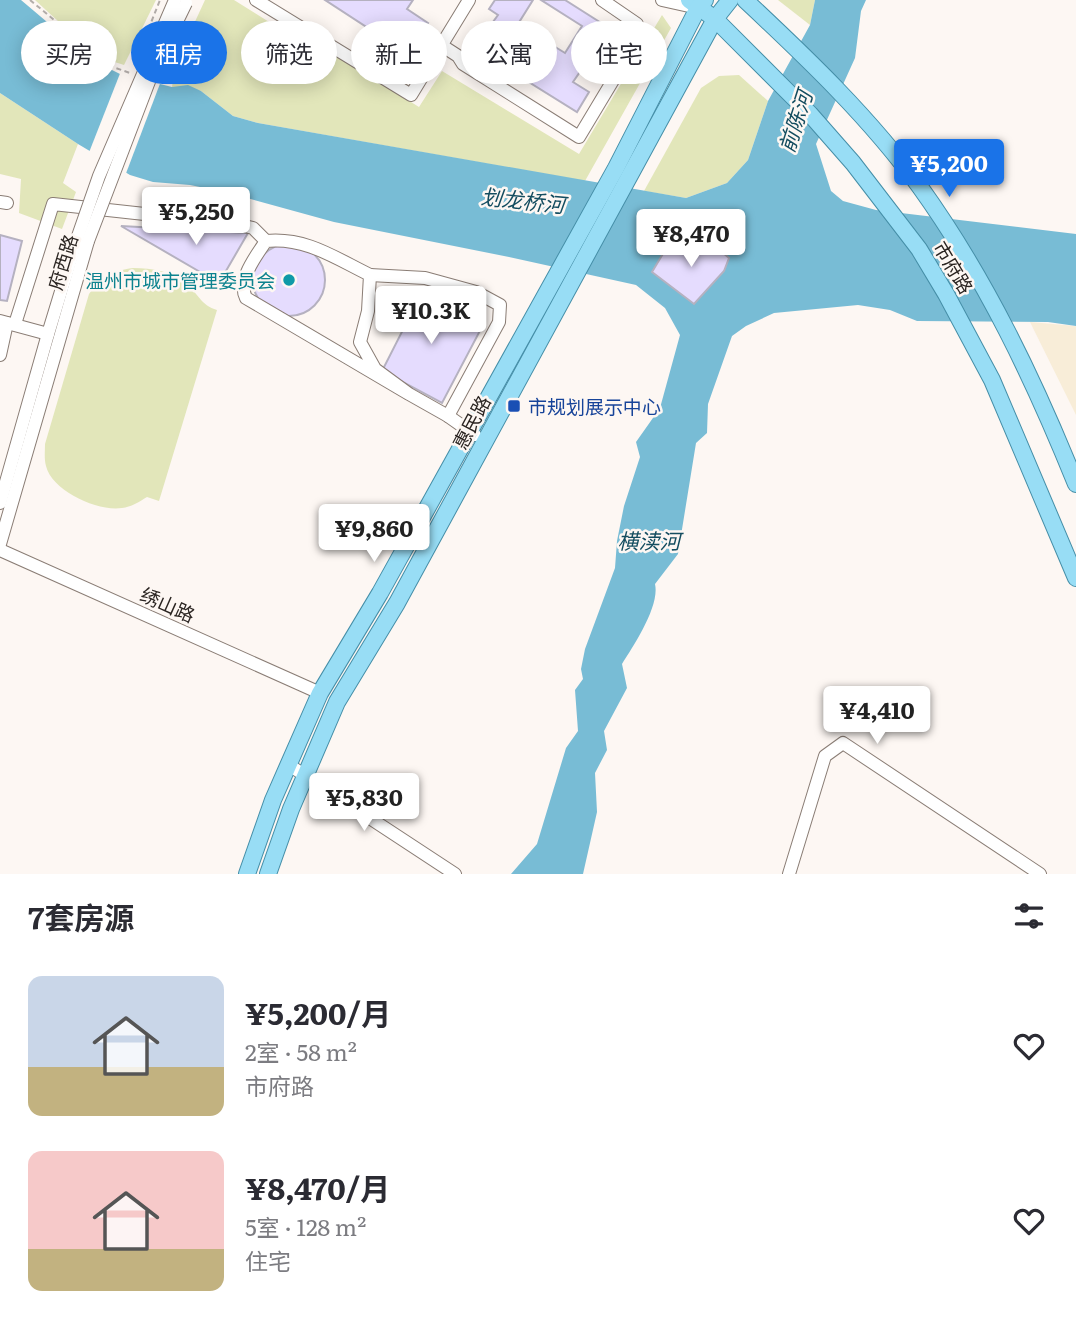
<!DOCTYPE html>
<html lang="zh">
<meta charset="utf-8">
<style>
:root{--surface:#fff;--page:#f7f7f7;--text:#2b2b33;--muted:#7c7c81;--accent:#1a73e8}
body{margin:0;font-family:Literata,"Noto Sans SC",serif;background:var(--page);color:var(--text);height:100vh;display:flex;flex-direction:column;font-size:26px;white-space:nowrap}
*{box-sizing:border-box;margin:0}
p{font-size:23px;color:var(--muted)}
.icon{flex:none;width:38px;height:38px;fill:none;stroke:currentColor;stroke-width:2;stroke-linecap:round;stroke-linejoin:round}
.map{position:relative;height:874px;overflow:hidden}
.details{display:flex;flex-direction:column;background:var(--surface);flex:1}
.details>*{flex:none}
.top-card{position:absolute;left:21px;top:21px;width:700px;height:63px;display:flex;gap:14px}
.price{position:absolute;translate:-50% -60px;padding:0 16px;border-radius:7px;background:#fff;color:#222;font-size:23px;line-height:46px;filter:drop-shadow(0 2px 4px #0008)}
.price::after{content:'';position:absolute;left:50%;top:42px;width:21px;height:16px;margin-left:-10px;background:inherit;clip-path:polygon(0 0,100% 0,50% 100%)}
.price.current{background:var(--accent);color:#fff}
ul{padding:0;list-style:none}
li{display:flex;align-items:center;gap:21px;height:175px;padding:0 28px}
li span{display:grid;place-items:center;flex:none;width:196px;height:140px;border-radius:14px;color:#555}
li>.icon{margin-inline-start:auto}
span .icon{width:84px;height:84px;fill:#fffc;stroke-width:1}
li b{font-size:30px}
h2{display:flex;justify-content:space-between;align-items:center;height:84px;padding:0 28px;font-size:30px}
.chip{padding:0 24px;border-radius:32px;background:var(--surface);box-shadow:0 4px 18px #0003;font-size:24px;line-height:63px}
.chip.current{background:var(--accent);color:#fff}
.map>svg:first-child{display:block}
.commercial{fill:#f8edd8}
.green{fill:#e2e6ba}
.water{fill:#78bcd5;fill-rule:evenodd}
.pier{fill:#fdf7f3}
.building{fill:#e5dcfe;stroke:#b5b1c0;stroke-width:2}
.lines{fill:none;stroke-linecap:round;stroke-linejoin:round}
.minor-casing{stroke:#8a7d75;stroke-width:14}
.major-casing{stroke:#458ea7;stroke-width:18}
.path{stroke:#b3adaa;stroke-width:2;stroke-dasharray:5 3.5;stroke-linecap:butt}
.minor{stroke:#fff;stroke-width:12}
.major{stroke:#98ddf5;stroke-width:16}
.minor-bridge-casing{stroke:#8a7d75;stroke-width:14;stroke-linecap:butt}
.minor-bridge{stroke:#fff;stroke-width:12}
.culture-dot{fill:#0f9aa8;stroke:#fdf7f3;stroke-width:2.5}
.transit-dot{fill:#1a4fb4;stroke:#fdf7f3;stroke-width:2.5}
.labels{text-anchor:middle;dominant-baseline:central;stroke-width:5;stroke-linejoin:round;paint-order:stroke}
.street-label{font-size:19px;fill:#2b2522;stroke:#fdf7f3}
.culture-label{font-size:19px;fill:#0d838f;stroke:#fdf7f3;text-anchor:end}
.transit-label{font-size:19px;fill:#164399;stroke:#fdf7f3;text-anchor:start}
.water-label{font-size:21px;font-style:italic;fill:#144d60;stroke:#fdf7f3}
</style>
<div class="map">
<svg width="1076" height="874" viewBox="0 0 1076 874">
<rect width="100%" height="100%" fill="#fdf7f3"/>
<!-- commercial -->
<path class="commercial" d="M1030,322L1076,326V415Z"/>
<!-- green -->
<g class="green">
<path d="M35,0H156L124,65L96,56Z"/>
<path d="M205,0H234L317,52L327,50L419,107L442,71L579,154L662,15L671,28L585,181L258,123L233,116L201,91L172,87L175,65Z"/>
<path d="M778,0H815L810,25Z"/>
<path d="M739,75L768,101L748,160L727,183L686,198L644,191L701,88L719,76Z"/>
<path d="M0,93L78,144L63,183L76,192L62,229L19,213L21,179L0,174Z"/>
<path d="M133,268C152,268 172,271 187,284C199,295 201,305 217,310L159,501L147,497C139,502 131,507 122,508C98,512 52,491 46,466C44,459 45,451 45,444L89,294C102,277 112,271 133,268Z"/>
</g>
<!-- water -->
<path class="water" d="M0,0H21L92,60L120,74L172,87L188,85L201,91L233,116L258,123L686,198L727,183L748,160L768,101L810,25L815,0H866L861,11L855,58L816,144L831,191L843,201L876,210L1076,234V326L1048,322L917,321L890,310L858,305L774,313L746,326L732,336L708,404L707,433L696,443L678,554L655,584C660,606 634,645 622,664L627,688L604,731L607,750L595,773L597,812L583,874H511L537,844L566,748L578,731L575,690L583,679L581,669L585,649L615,568L617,541L624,506L640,457L636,442L660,408L680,335L665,308L636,285L509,257L334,222L225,192L190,185L153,182L130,175L78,144L0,93ZM701,246L729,258L724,271L695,303L652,272L667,247Z"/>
<!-- pier -->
<path class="pier" d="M121,71L161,81L125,176L88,155Z"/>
<!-- building -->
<g class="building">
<path d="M325,0H413L407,9L428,23L408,54Z"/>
<path d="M495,0H533L518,24L565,53L582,26L541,0H565L617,33L591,75L582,69L573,82L589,92L577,112L474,48L498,15L489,9Z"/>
<path d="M121,226L248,233L219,283Z"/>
<path d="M0,235L22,241L7,301L0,300Z"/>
<path d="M713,244L729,258L724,271L694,304L652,272L667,247Z"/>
<circle cx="289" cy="280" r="36"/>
<path d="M423,293L483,325L442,403L382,371L409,318L396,311L405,296L418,303Z"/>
</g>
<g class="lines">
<defs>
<g id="minor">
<path d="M256,0L411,95L469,0"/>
<path d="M662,0L698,8"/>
<path d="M441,45L458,56L463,64L579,137L639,37L637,24L602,0"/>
<path d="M0,202L7,203"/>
<path d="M370,275L425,278L476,292L500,305L499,322L448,416"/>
<path d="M0,321L48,334"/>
<path d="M15,324L53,204L236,224L253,228L266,241"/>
<path d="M0,355L7,323"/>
<path d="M409,394L246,298C237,280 256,256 266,241C306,237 335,258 370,275L368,311L360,342L375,369L409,394L448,416L475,435"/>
<path d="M0,503L48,334L77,239"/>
<path d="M0,544L88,241"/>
<path d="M0,550L320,693"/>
<path d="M289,765L455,874"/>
<path d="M789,874L825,756L843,743L1040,874"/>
</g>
<g id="major">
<path d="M689,0L715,19L810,114L853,163L919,249L946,294L992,380L1076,578"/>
<path d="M745,0C807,58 870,118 920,187C986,279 1034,380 1076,484"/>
<path d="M247,874L273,800L320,693L380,593L616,168L698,8L705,0"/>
<path d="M268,874L291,809L337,702L397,603L715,19L730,0"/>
</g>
</defs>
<!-- minor casing -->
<use href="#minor" class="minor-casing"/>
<!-- major casing -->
<use href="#major" class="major-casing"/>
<!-- path -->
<g class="path">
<path d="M30,0L110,66L130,73"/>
<path d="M139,53L160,0"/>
</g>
<!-- minor -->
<use href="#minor" class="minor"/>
<!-- major -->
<use href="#major" class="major"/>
<defs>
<g id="minor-bridge">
<path d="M77,239L99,176L175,0"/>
<path d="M88,241L153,71L186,3"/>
</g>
</defs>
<!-- minor-bridge casing -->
<use href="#minor-bridge" class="minor-bridge-casing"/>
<!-- minor-bridge -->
<use href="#minor-bridge" class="minor-bridge"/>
</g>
<!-- markers -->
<circle class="culture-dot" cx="289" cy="280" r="7"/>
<rect class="transit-dot" x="507" y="399" width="14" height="14" rx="3.5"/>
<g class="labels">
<!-- street labels -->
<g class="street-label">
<text transform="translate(62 262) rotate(-73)">府西路</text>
<text transform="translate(954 267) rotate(59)">市府路</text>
<text transform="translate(471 422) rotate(-62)">惠民路</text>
<text transform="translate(168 604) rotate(24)">绣山路</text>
</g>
<!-- culture labels -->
<g class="culture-label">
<text x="275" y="280">温州市城市管理委员会</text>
</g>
<!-- transit labels -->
<g class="transit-label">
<text x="528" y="406">市规划展示中心</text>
</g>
<!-- water labels -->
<g class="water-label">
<text transform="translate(794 121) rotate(-72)">前陈河</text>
<text transform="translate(523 199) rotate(6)">划龙桥河</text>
<text x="649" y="539">横渎河</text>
</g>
</g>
</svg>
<b class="price current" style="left:949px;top:199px">¥5,200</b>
<b class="price" style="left:196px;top:247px">¥5,250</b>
<b class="price" style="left:691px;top:269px">¥8,470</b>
<b class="price" style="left:431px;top:346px">¥10.3K</b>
<b class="price" style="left:374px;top:564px">¥9,860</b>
<b class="price" style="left:877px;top:746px">¥4,410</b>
<b class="price" style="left:364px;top:833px">¥5,830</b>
<div class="top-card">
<a class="chip">买房</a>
<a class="chip current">租房</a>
<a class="chip">筛选</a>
<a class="chip">新上</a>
<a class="chip">公寓</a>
<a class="chip">住宅</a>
</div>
</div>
<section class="details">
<h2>7套房源<svg class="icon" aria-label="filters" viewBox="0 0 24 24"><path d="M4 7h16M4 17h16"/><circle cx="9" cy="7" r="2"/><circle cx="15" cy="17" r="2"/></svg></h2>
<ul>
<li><span style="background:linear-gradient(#c9d6e8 65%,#c2b280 0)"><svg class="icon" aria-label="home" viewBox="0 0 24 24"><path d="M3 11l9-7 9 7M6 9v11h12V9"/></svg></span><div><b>¥5,200/月</b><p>2室 · 58 m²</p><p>市府路</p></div><svg class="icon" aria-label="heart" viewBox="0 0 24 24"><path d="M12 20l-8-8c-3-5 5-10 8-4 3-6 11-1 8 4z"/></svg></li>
<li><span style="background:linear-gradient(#f6c9c9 70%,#c2b280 0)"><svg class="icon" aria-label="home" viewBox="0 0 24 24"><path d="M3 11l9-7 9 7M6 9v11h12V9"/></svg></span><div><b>¥8,470/月</b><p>5室 · 128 m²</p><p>住宅</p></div><svg class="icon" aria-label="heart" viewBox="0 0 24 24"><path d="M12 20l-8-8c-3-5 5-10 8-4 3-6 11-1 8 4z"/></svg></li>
</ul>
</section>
